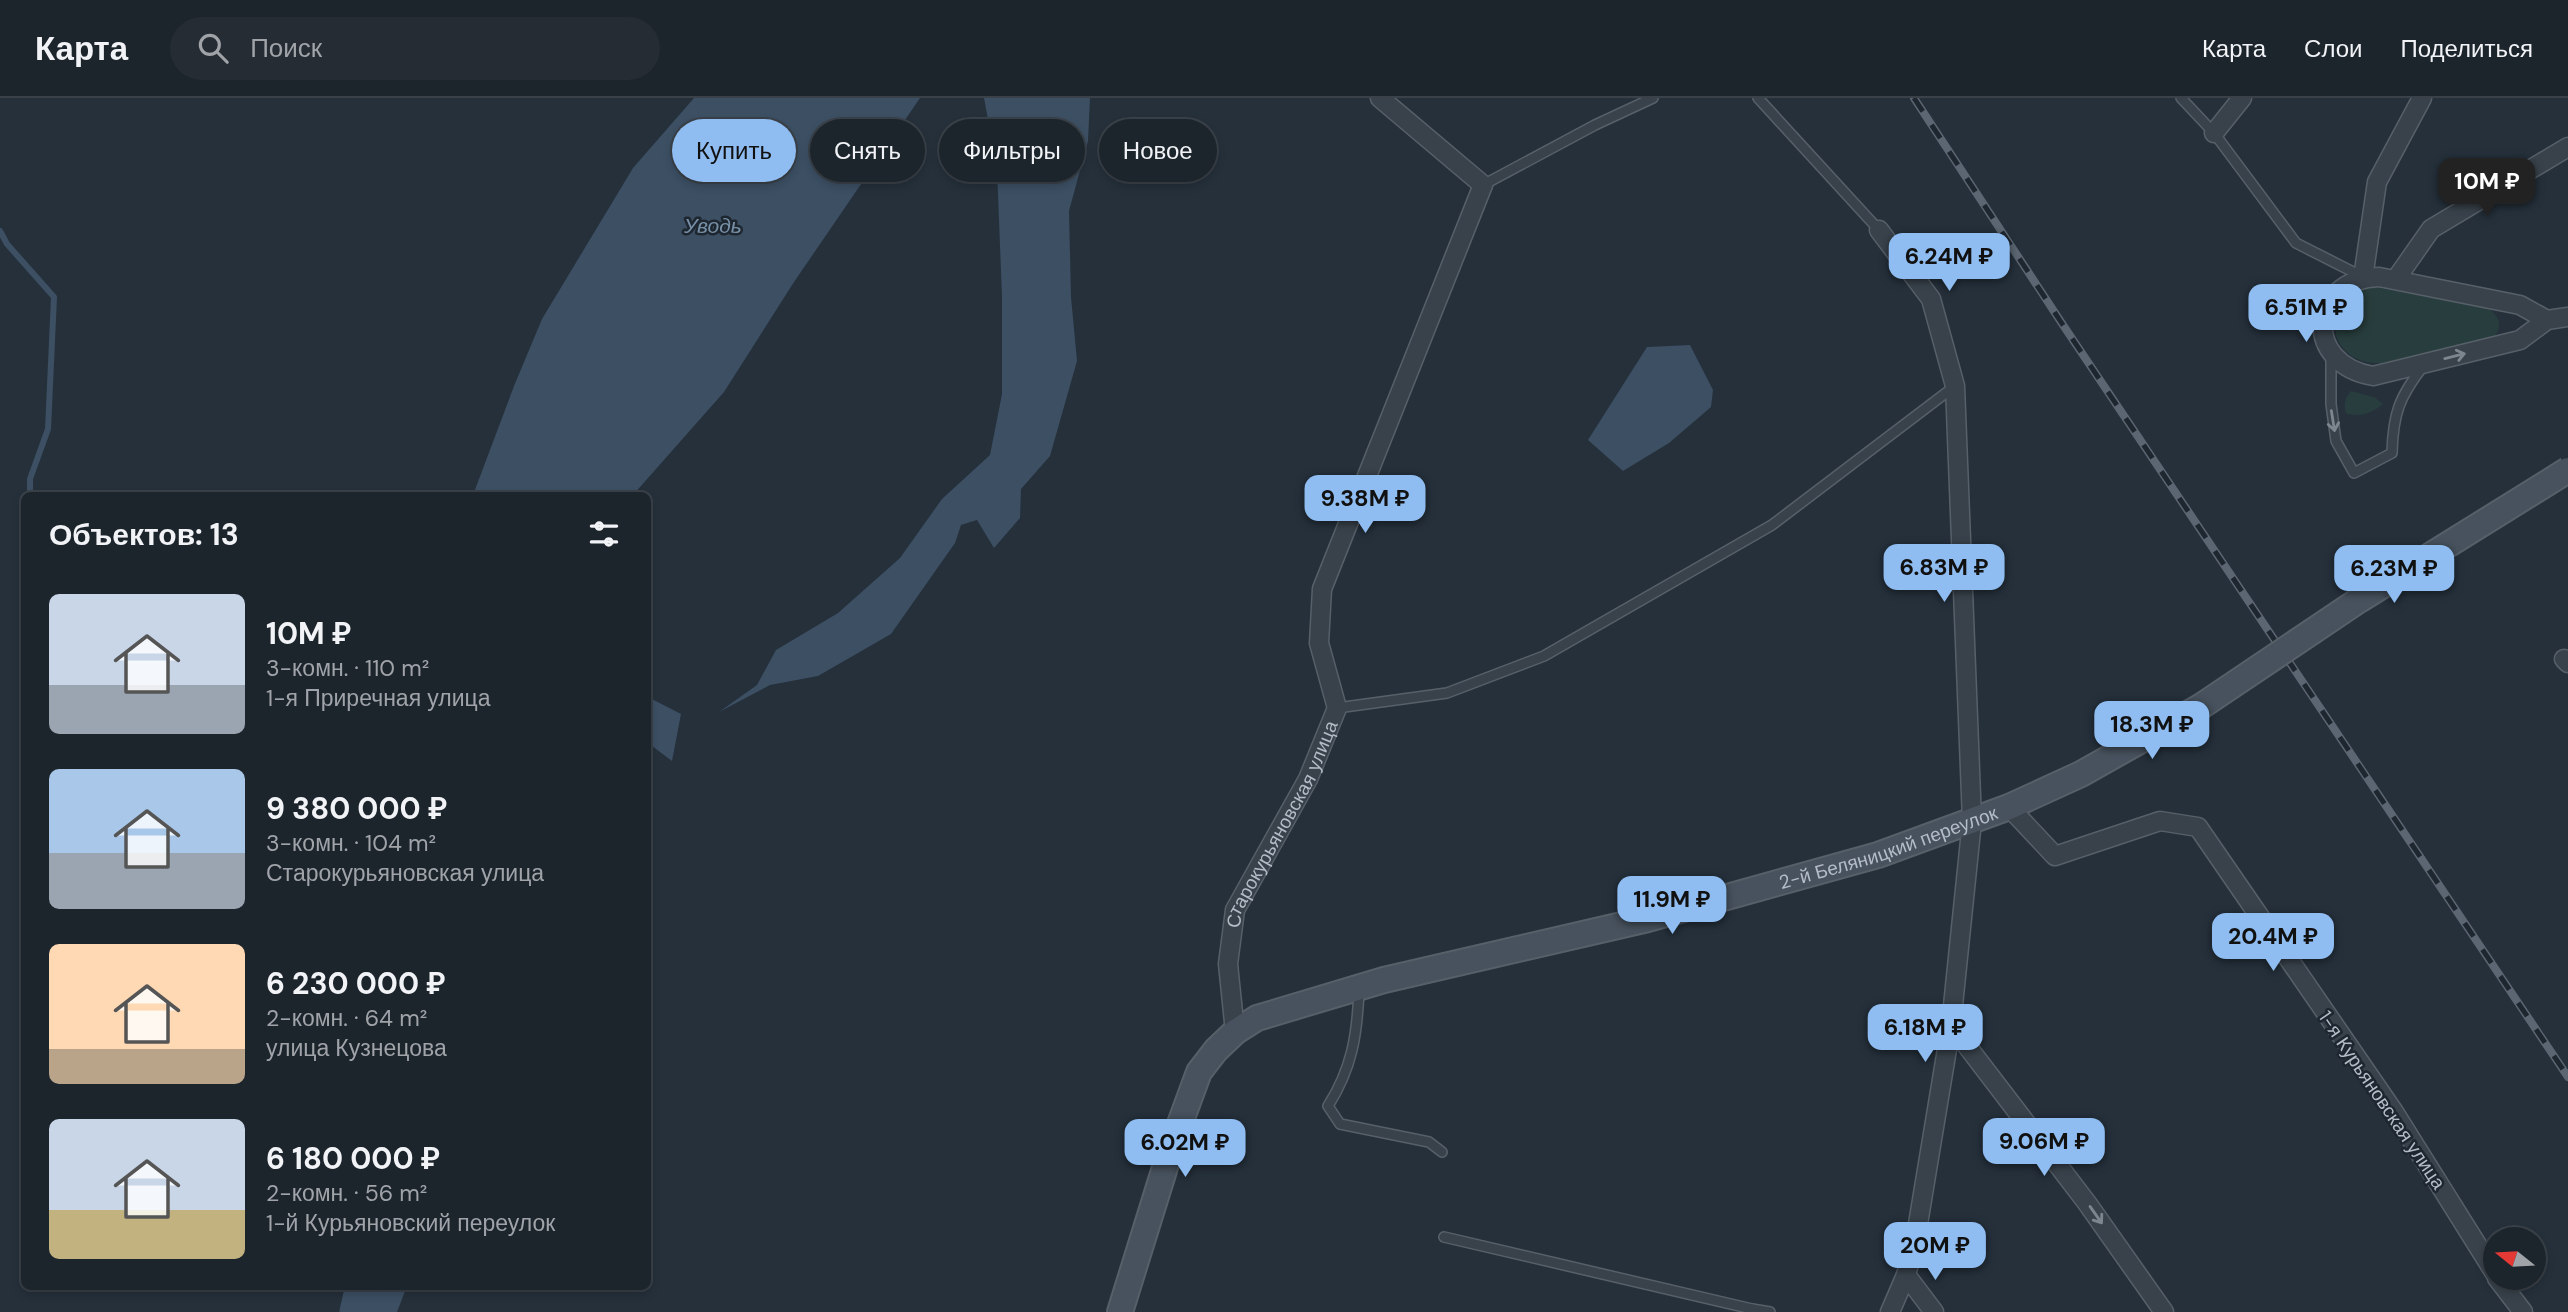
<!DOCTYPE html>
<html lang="ru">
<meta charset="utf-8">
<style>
:root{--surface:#1c242c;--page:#252c34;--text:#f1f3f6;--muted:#a0a4a9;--line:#3a4148;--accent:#8fbdf1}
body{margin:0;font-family:"DM Sans",sans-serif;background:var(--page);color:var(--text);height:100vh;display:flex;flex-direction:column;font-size:26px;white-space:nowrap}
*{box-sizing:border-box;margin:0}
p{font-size:23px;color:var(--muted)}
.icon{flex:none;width:38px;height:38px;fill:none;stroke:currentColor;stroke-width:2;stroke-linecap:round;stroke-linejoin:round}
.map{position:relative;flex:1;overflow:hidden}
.details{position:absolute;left:21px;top:394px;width:630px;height:798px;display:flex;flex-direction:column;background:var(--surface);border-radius:10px;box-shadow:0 4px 10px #0003,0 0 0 2px var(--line)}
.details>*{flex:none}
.guide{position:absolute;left:672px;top:21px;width:665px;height:63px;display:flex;gap:14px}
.needle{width:46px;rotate:288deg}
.controls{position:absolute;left:2483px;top:1129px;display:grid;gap:14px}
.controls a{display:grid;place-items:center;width:63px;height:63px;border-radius:50%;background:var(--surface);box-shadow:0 4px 10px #0003,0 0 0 2px var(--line);font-size:35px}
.price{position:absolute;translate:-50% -60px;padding:0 16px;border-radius:14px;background:var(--accent);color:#111;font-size:23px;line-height:46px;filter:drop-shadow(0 2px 4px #0008)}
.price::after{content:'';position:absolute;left:50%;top:42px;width:21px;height:16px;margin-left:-10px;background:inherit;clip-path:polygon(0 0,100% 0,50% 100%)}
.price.current{background:#222;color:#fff}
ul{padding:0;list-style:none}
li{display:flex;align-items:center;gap:21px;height:175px;padding:0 28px}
li span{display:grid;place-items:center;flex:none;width:196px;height:140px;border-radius:10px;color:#555}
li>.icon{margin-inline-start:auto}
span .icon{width:84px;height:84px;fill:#fffc;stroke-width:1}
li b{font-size:30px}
h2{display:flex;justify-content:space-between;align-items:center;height:84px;padding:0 28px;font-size:30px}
.tag{padding:0 24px;border-radius:32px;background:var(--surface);box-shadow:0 4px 10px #0003,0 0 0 2px var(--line);font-size:24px;line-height:63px}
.tag.current{background:var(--accent);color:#111}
header{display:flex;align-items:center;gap:42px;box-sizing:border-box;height:98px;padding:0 35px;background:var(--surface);border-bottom:2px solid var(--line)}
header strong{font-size:33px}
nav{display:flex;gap:38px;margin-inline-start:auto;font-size:24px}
.search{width:490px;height:63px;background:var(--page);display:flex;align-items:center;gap:18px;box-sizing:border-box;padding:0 24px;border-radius:38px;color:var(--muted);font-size:26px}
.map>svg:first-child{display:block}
.green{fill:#283d3d}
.water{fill:#3c4f63}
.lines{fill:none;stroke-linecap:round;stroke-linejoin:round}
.stream{stroke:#3c4f63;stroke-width:6}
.river{stroke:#3c4f63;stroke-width:35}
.lane-casing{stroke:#576069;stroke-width:12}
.street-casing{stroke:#576069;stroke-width:21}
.secondary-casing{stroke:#576069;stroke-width:28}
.lane{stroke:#39424b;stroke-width:9}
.street{stroke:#39424b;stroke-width:18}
.secondary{stroke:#47525e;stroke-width:24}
.rail-casing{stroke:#5b6672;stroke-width:8}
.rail{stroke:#1e2730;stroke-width:5;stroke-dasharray:16;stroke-linecap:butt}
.secondary-bridge-casing{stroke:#576069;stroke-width:28;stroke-linecap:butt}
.secondary-bridge{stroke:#47525e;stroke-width:24}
.oneway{stroke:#7d868f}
.labels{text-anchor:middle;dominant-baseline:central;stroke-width:5;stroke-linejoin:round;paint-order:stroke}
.street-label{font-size:19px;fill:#b4bdc7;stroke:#1e2730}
.water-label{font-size:21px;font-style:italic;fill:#7790a8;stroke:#1e2730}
</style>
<header>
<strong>Карта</strong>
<div class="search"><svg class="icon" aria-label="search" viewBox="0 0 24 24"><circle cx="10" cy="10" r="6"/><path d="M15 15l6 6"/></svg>Поиск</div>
<nav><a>Карта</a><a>Слои</a><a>Поделиться</a></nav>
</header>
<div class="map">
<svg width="2568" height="1214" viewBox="0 0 2568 1214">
<rect width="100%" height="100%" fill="#25303b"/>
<!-- green -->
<g class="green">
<path d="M2374,189L2488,210C2502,219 2503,234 2489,243L2382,265C2324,268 2318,197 2374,189Z"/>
<path d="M2351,293L2374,299L2383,306C2373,315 2359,320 2346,315C2343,306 2345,300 2351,293Z"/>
</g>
<!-- water -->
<g class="water">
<path d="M694,0H920L794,184L724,294L633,397H473L514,288L542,221L633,70Z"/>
<path d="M984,0H1090L1088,43L1069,113L1071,199L1077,263L1050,358L1021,391L1020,420L994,450L977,422L961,427L955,445L891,536L818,578L770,587L719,614L757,587L776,552L838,515L900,460L942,401L990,357L1002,296V199L997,70Z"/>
<path d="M1690,247L1713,292L1711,309L1669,345L1623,373L1588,342L1647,249Z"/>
<path d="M648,599L681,616L672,663L648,645Z"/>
<path d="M367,1188H407L397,1214H357Z"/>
</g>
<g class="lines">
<!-- stream -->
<path class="stream" d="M0,133L7,146L54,199L48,331L30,381V397"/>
<!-- river -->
<path class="river" d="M357,1214L363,1188"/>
<defs>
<g id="lane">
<path d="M1758,0L1879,132"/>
<path d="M2181,0L2214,35L2296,145L2363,179"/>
<path d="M1483,87L1595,27L1653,0"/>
<path d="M2331,257V306L2336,343L2354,375L2392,355C2393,316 2399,299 2424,267"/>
<path d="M1337,610L1447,595L1544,558L1772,427L1955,288"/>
<path d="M1359,893C1357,938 1352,970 1328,1008L1340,1026L1429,1044L1442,1054"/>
<path d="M1444,1139L1752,1211"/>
<path d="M1751,1214L1752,1211L1770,1214"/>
</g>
<g id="street">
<path d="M2214,35L2242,0"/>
<path d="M1879,132L1931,201L1955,288L1972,723L1951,927L1915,1144L1906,1177L1890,1214"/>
<path d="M2363,180L2377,84L2422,0"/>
<path d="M2396,181L2431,131L2568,49"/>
<path d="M2547,222L2520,207L2379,179C2308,181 2302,266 2373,278L2520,242L2547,222L2568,219"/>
<path d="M2564,561L2568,565"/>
<path d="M2009,709L2055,758L2160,723L2198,729L2394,1014L2496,1177"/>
<path d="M1951,927L2087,1105L2164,1214"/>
<path id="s1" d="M1235,934L1228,866L1235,812L1308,681L1337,610L1319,545L1322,491L1483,87L1380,0"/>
<path d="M1906,1177L1934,1214"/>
<path d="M2497,1180L2523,1214"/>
</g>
<g id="secondary">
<path id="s2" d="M1120,1214L1171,1050L1199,974L1216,952L1235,934L1257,920L1384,882L1648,821L1878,757L2009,709L2081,676L2200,609"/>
</g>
</defs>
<!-- lane casing -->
<use href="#lane" class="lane-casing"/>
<!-- street casing -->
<use href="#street" class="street-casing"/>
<!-- secondary casing -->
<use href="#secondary" class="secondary-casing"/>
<!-- lane -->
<use href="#lane" class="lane"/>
<!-- street -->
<use href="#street" class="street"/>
<!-- secondary -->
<use href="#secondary" class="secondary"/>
<defs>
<path id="rail" d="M1914,0L2061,224L2568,979"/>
</defs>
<!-- rail casing -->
<use href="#rail" class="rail-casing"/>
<!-- rail -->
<use href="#rail" class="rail"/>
<defs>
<path id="secondary-bridge" d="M2200,609L2359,502L2568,372"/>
</defs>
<!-- secondary-bridge casing -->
<use href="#secondary-bridge" class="secondary-bridge-casing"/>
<!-- secondary-bridge -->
<use href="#secondary-bridge" class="secondary-bridge"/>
</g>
<!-- one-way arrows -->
<defs><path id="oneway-shaft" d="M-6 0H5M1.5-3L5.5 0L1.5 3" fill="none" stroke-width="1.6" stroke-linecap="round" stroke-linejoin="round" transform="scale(1.75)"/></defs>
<g class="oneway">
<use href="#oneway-shaft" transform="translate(2455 258) rotate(-14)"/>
<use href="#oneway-shaft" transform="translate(2333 323) rotate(81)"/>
<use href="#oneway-shaft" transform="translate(2096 1117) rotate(55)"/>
</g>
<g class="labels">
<!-- street labels -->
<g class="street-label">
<text stroke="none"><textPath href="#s1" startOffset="220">Старокурьяновская улица</textPath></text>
<text stroke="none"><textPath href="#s2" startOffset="987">2-й Беляницкий переулок</textPath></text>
<text transform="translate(2382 1002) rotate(56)">1-я Курьяновская улица</text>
</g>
<!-- water labels -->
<g class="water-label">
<text x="713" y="128">Уводь</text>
</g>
</g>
</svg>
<div class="controls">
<a><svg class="needle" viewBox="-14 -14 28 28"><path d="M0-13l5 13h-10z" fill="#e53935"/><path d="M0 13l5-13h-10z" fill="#a0a4a9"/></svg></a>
</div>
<b class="price current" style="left:2487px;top:120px">10M ₽</b>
<b class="price" style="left:1949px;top:195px">6.24M ₽</b>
<b class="price" style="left:2306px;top:246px">6.51M ₽</b>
<b class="price" style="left:1365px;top:437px">9.38M ₽</b>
<b class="price" style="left:1944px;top:506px">6.83M ₽</b>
<b class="price" style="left:2394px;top:507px">6.23M ₽</b>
<b class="price" style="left:2152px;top:663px">18.3M ₽</b>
<b class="price" style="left:1672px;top:838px">11.9M ₽</b>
<b class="price" style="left:2273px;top:875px">20.4M ₽</b>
<b class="price" style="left:1925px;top:966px">6.18M ₽</b>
<b class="price" style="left:2044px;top:1080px">9.06M ₽</b>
<b class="price" style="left:1185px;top:1081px">6.02M ₽</b>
<b class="price" style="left:1935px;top:1184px">20M ₽</b>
<div class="guide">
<a class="tag current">Купить</a>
<a class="tag">Снять</a>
<a class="tag">Фильтры</a>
<a class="tag">Новое</a>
</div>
<section class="details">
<h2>Объектов: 13<svg class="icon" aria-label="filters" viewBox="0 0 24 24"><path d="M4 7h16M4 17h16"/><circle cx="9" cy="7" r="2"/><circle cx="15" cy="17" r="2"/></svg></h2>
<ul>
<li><span style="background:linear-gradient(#c9d6e8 65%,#9aa5b1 0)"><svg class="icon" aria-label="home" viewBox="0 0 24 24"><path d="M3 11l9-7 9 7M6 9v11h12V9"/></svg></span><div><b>10M ₽</b><p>3-комн. · 110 m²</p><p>1-я Приречная улица</p></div></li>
<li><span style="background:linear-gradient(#a9c7e8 60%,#9aa5b1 0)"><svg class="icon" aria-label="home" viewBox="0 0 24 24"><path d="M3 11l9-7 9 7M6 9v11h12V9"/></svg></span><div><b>9 380 000 ₽</b><p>3-комн. · 104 m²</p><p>Старокурьяновская улица</p></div></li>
<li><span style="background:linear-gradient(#ffd9b3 75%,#b9a48a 0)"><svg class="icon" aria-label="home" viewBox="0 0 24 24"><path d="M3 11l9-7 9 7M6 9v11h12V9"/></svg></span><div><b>6 230 000 ₽</b><p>2-комн. · 64 m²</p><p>улица Кузнецова</p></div></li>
<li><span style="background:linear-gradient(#c9d6e8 65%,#c2b280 0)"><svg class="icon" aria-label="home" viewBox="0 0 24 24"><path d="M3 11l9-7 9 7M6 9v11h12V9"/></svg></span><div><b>6 180 000 ₽</b><p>2-комн. · 56 m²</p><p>1-й Курьяновский переулок</p></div></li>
</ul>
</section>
</div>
